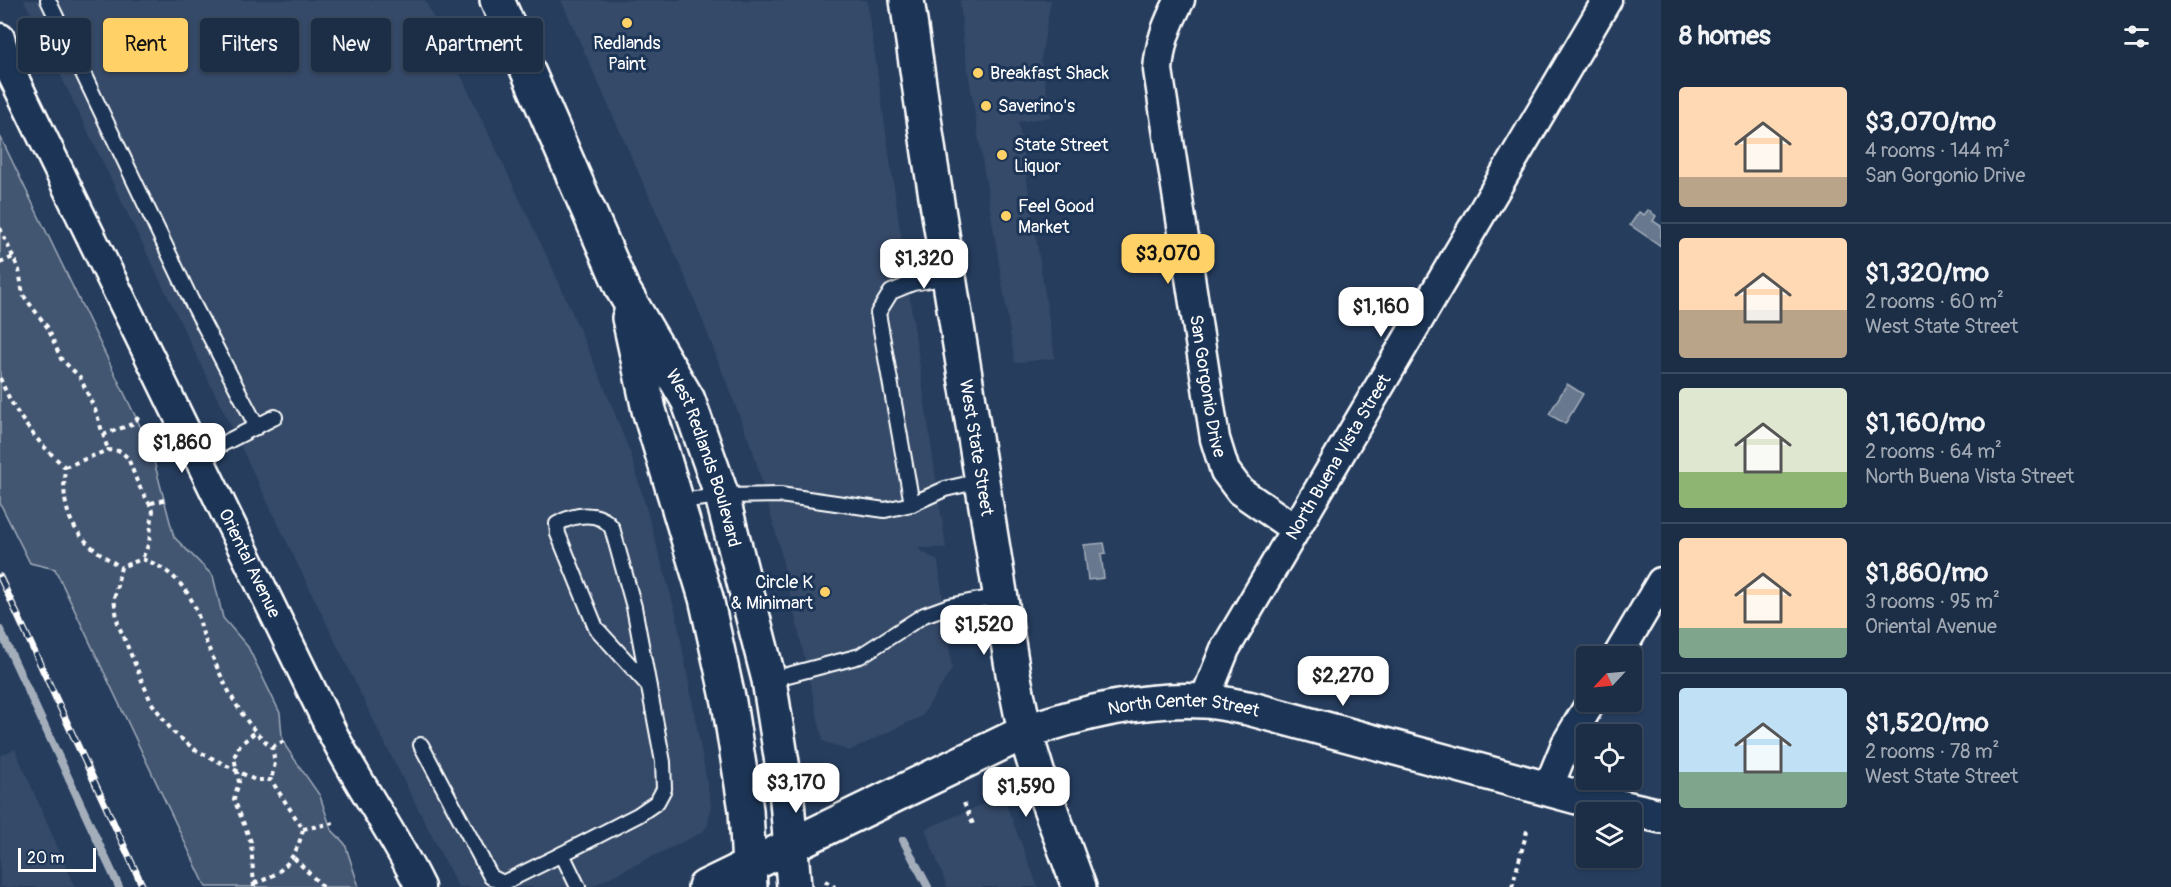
<!DOCTYPE html>
<meta charset="utf-8">
<style>
:root{--surface:#1c2e46;--page:#293a51;--text:#f1f3f6;--muted:#a0a8b3;--line:#3a4a5f;--accent:#ffd166}
body{margin:0;font-family:Pangolin,sans-serif;background:var(--page);color:var(--text);height:100vh;display:flex;flex-direction:column;font-size:22px;white-space:nowrap}
*{box-sizing:border-box;margin:0}
p{font-size:20px;color:var(--muted)}
.icon{flex:none;width:33px;height:33px;fill:none;stroke:currentColor;stroke-width:2;stroke-linecap:round;stroke-linejoin:round}
.map{position:relative;flex:1;overflow:hidden}
.side{display:flex;flex-direction:column;background:var(--surface);width:510px}
.side>*{flex:none}
.hud{position:absolute;left:18px;top:18px;width:570px;height:54px;display:flex;gap:12px}
.needle{width:39px;rotate:244deg}
.controls{position:absolute;left:1576px;top:646px;display:grid;gap:12px}
.controls a{display:grid;place-items:center;width:66px;height:66px;border-radius:6px;background:var(--surface);box-shadow:0 2px 4px #0004,0 0 0 2px var(--line);font-size:30px}
.scale{position:absolute;left:18px;bottom:15px;width:78px;box-sizing:border-box;padding-left:6px;border:3px solid #fff;border-top:0;font-size:16px;line-height:21px;white-space:nowrap;color:#fff;-webkit-text-stroke:4px #1d3557;paint-order:stroke}
.price{position:absolute;translate:-50% -51px;padding:0 14px;border-radius:12px;background:#fff;color:#222;font-size:20px;line-height:39px;filter:drop-shadow(0 2px 3px #0008)}
.price::after{content:'';position:absolute;left:50%;top:36px;width:18px;height:14px;margin-left:-9px;background:inherit;clip-path:polygon(0 0,100% 0,50% 100%)}
.price.selected{background:var(--accent);color:#111}
ul{padding:0;list-style:none}
li{display:flex;align-items:center;gap:18px;height:150px;padding:0 18px}
li+li{border-top:2px solid var(--line)}
li span{display:grid;place-items:center;flex:none;width:168px;height:120px;border-radius:6px;color:#555}
li>.icon{margin-inline-start:auto}
span .icon{width:72px;height:72px;fill:#fffc;stroke-width:1}
li b{font-size:26px}
h2{display:flex;justify-content:space-between;align-items:center;height:72px;padding:0 18px;font-size:26px}
.pill{padding:0 21px;border-radius:6px;background:var(--surface);box-shadow:0 2px 4px #0004,0 0 0 2px var(--line);font-size:21px;line-height:54px}
.pill.selected{background:var(--accent);color:#111}
main{display:flex;flex:1;min-height:0}
.map>svg:first-child{display:block}
.built{fill:#344a68}
.park{fill:#425672;stroke:#a0aab8;stroke-width:1.5}
.water{fill:#67788e;stroke:#a4aebb;stroke-width:1.5}
.lines{fill:none;stroke-linecap:round;stroke-linejoin:round}
.stream{stroke:#a4aebb;stroke-width:8}
.lane-casing{stroke:#fff;stroke-width:18}
.street-casing{stroke:#fff;stroke-width:33}
.secondary-casing{stroke:#fff;stroke-width:38}
.primary-casing{stroke:#fff;stroke-width:38}
.path{stroke:#fff;stroke-width:4;stroke-dasharray:4.5 4.5;stroke-linecap:butt}
.lane{stroke:#1d3557;stroke-width:14}
.street{stroke:#1d3557;stroke-width:28}
.secondary{stroke:#1d3557;stroke-width:33}
.primary{stroke:#1d3557;stroke-width:33}
.rail-casing{stroke:#fff;stroke-width:7}
.rail{stroke:#1d3557;stroke-width:4.5;stroke-dasharray:14;stroke-linecap:butt}
.poi-dot{fill:#ffd166;stroke:#1d3557;stroke-width:2}
.labels{text-anchor:middle;dominant-baseline:central;stroke-width:6;stroke-linejoin:round;paint-order:stroke}
.poi-label{font-size:18px;fill:#fff;stroke:#1d3557;text-anchor:start}
.street-label{font-size:18px;fill:#fff;stroke:#1d3557}
</style>
<main>
<div class="map">
<svg width="1661" height="887" viewBox="0 0 1661 887">
<rect width="100%" height="100%" fill="#263d5e"/>
<filter id="ink" filterUnits="userSpaceOnUse"><feTurbulence type="fractalNoise" baseFrequency=".0167" numOctaves="2"/><feDisplacementMap in="SourceGraphic" scale="12" xChannelSelector="R" yChannelSelector="G"/><feConvolveMatrix kernelMatrix="1 2 1 2 8 2 1 2 1" color-interpolation-filters="sRGB"/></filter>
<g filter="url(#ink)">
<!-- built -->
<g class="built">
<path d="M24,0H425L553,269L602,381L631,455L676,613L711,804L708,825L703,832L590,887H458L381,736Z"/>
<path d="M561,0H867L946,548H916L938,561L952,669L922,716L849,751L823,741L778,541L754,454L688,283Z"/>
<path d="M960,0H1051L1041,59L1051,117L1018,122L1055,358L1015,363L963,40Z"/>
<path d="M15,749L75,887H0V756Z"/>
<path d="M993,800L1006,804L1038,887H947L925,829Z"/>
</g>
<!-- park -->
<path class="park" d="M0,136L142,430L151,450L174,537L213,576L223,618L248,647L280,713L282,736L286,747L320,796L331,829L345,844L359,887H206L55,569L30,563L0,503Z"/>
<!-- water -->
<g class="water">
<path d="M1648,210L1656,216L1653,221L1661,226V246L1630,225L1639,212L1644,215Z"/>
<path d="M1567,384L1583,394L1565,424L1549,414Z"/>
<path d="M1104,543L1106,553L1101,554L1104,578L1088,580L1084,545Z"/>
</g>
<g class="lines">
<!-- stream -->
<g class="stream">
<path d="M0,630L119,887"/>
<path d="M903,840L928,887"/>
</g>
<defs>
<g id="lane">
<path d="M48,0L191,300L257,427"/>
<path d="M199,456L275,417"/>
<path d="M678,501L722,496L780,495L885,510L912,504L945,489L980,481"/>
<path d="M912,504L878,313L891,292L913,283L948,277"/>
<path d="M769,680L860,656L924,615L949,606L999,596"/>
<path d="M421,745L491,877L503,883L562,854"/>
<path d="M578,887L562,854L638,815L657,802L664,789L663,762L634,607L612,528C600,510 574,514 557,524L558,534L596,628L649,686"/>
</g>
<g id="street">
<path id="s1" d="M1180,0C1167,24 1160,43 1158,70L1215,439L1225,471L1240,491L1295,529"/>
<path id="s2" d="M0,38L8,66L332,732C359,786 394,833 420,887"/>
<path d="M1617,657L1661,582"/>
<path id="s3" d="M1204,701L1225,649L1607,0"/>
<path d="M1548,788L1566,744L1591,702"/>
</g>
<g id="secondary">
<path id="s4" d="M907,0L929,153L1013,673L1025,732L1039,778L1079,887"/>
<path id="s5" d="M705,887L1025,732C1080,713 1143,698 1203,701C1218,701 1233,706 1248,708L1577,797L1661,816"/>
</g>
<g id="primary">
<path id="s6" d="M497,0L623,290L688,400L722,496L769,680L786,788L794,887"/>
<path d="M629,318L649,410L706,598L729,702L746,810L750,887"/>
</g>
</defs>
<!-- lane casing -->
<use href="#lane" class="lane-casing"/>
<!-- street casing -->
<use href="#street" class="street-casing"/>
<!-- secondary casing -->
<use href="#secondary" class="secondary-casing"/>
<!-- primary casing -->
<use href="#primary" class="primary-casing"/>
<!-- path -->
<g class="path">
<path d="M0,228L19,270L23,295L48,328L61,359L80,377L96,412L108,450"/>
<path d="M0,263L13,257"/>
<path d="M0,378C15,415 36,441 65,467C60,520 77,541 121,567"/>
<path d="M103,435L132,424L141,415"/>
<path d="M65,467L108,450L120,451L128,458L138,484L153,510L149,543L142,559"/>
<path d="M151,503L168,499"/>
<path d="M272,747L288,739"/>
<path d="M964,803L973,824"/>
<path d="M303,829L334,823"/>
<path d="M294,858L323,887"/>
<path d="M825,881L835,887"/>
<path d="M254,883C282,876 297,857 303,829L271,780H255L194,749L173,732L151,702L118,624L114,599L121,567L142,559C165,566 185,584 195,607C200,618 201,631 206,642C222,679 240,722 272,747L275,763L271,780"/>
<path d="M254,887L251,842L234,799L239,782L234,757L240,745L254,733"/>
<path d="M1512,887L1528,827"/>
</g>
<!-- lane -->
<use href="#lane" class="lane"/>
<!-- street -->
<use href="#street" class="street"/>
<!-- secondary -->
<use href="#secondary" class="secondary"/>
<!-- primary -->
<use href="#primary" class="primary"/>
<defs>
<path id="rail" d="M0,577L143,887"/>
</defs>
<!-- rail casing -->
<use href="#rail" class="rail-casing"/>
<!-- rail -->
<use href="#rail" class="rail"/>
</g>
</g>
<!-- markers -->
<g class="poi-dot">
<circle cx="627" cy="23" r="6"/>
<circle cx="978" cy="73" r="6"/>
<circle cx="986" cy="106" r="6"/>
<circle cx="1002" cy="155" r="6"/>
<circle cx="1006" cy="216" r="6"/>
<circle cx="825" cy="592" r="6"/>
</g>
<g class="labels">
<!-- poi labels -->
<g class="poi-label">
<text x="627" y="43" text-anchor="middle">Redlands<tspan x="627" dy="21">Paint</tspan></text>
<text x="990" y="73">Breakfast Shack</text>
<text x="998" y="106">Saverino's</text>
<text x="1014" y="145">State Street<tspan x="1014" dy="21">Liquor</tspan></text>
<text x="1018" y="206">Feel Good<tspan x="1018" dy="21">Market</tspan></text>
<text x="813" y="582" text-anchor="end">Circle K<tspan x="813" dy="21">&amp; Minimart</tspan></text>
</g>
<!-- street labels -->
<g class="street-label">
<text stroke="none"><textPath href="#s1" startOffset="394">San Gorgonio Drive</textPath></text>
<text stroke="none"><textPath href="#s4" startOffset="453">West State Street</textPath></text>
<text stroke="none"><textPath href="#s3" startOffset="279">North Buena Vista Street</textPath></text>
<text stroke="none"><textPath href="#s6" startOffset="504">West Redlands Boulevard</textPath></text>
<text stroke="none"><textPath href="#s2" startOffset="582">Oriental Avenue</textPath></text>
<text stroke="none"><textPath href="#s5" startOffset="518">North Center Street</textPath></text>
</g>
</g>
</svg>
<div class="controls">
<a><svg class="needle" viewBox="-14 -14 28 28"><path d="M0-13l5 13h-10z" fill="#e53935"/><path d="M0 13l5-13h-10z" fill="#a0a8b3"/></svg></a>
<a><svg class="icon" aria-label="locate" viewBox="0 0 24 24"><circle cx="12" cy="12" r="6"/><path d="M12 2v4M12 18v4M2 12h4M18 12h4"/></svg></a>
<a><svg class="icon" aria-label="layers" viewBox="0 0 24 24"><path d="M12 4l9 5-9 5-9-5zM3 14l9 5 9-5"/></svg></a>
</div>
<div class="scale">20 m</div>
<b class="price selected" style="left:1168px;top:285px">$3,070</b>
<b class="price" style="left:924px;top:290px">$1,320</b>
<b class="price" style="left:1381px;top:338px">$1,160</b>
<b class="price" style="left:182px;top:474px">$1,860</b>
<b class="price" style="left:984px;top:656px">$1,520</b>
<b class="price" style="left:1343px;top:707px">$2,270</b>
<b class="price" style="left:796px;top:814px">$3,170</b>
<b class="price" style="left:1026px;top:818px">$1,590</b>
<div class="hud">
<a class="pill">Buy</a>
<a class="pill selected">Rent</a>
<a class="pill">Filters</a>
<a class="pill">New</a>
<a class="pill">Apartment</a>
</div>
</div>
<section class="side">
<h2>8 homes<svg class="icon" aria-label="filters" viewBox="0 0 24 24"><path d="M4 7h16M4 17h16"/><circle cx="9" cy="7" r="2"/><circle cx="15" cy="17" r="2"/></svg></h2>
<ul>
<li><span style="background:linear-gradient(#ffd9b3 75%,#b9a48a 0)"><svg class="icon" aria-label="home" viewBox="0 0 24 24"><path d="M3 11l9-7 9 7M6 9v11h12V9"/></svg></span><div><b>$3,070/mo</b><p>4 rooms · 144 m²</p><p>San Gorgonio Drive</p></div></li>
<li><span style="background:linear-gradient(#ffd9b3 60%,#b9a48a 0)"><svg class="icon" aria-label="home" viewBox="0 0 24 24"><path d="M3 11l9-7 9 7M6 9v11h12V9"/></svg></span><div><b>$1,320/mo</b><p>2 rooms · 60 m²</p><p>West State Street</p></div></li>
<li><span style="background:linear-gradient(#dfe7d0 70%,#8fb573 0)"><svg class="icon" aria-label="home" viewBox="0 0 24 24"><path d="M3 11l9-7 9 7M6 9v11h12V9"/></svg></span><div><b>$1,160/mo</b><p>2 rooms · 64 m²</p><p>North Buena Vista Street</p></div></li>
<li><span style="background:linear-gradient(#ffd9b3 75%,#7fa58c 0)"><svg class="icon" aria-label="home" viewBox="0 0 24 24"><path d="M3 11l9-7 9 7M6 9v11h12V9"/></svg></span><div><b>$1,860/mo</b><p>3 rooms · 95 m²</p><p>Oriental Avenue</p></div></li>
<li><span style="background:linear-gradient(#bfe0f5 70%,#7fa58c 0)"><svg class="icon" aria-label="home" viewBox="0 0 24 24"><path d="M3 11l9-7 9 7M6 9v11h12V9"/></svg></span><div><b>$1,520/mo</b><p>2 rooms · 78 m²</p><p>West State Street</p></div></li>
</ul>
</section>
</main>
